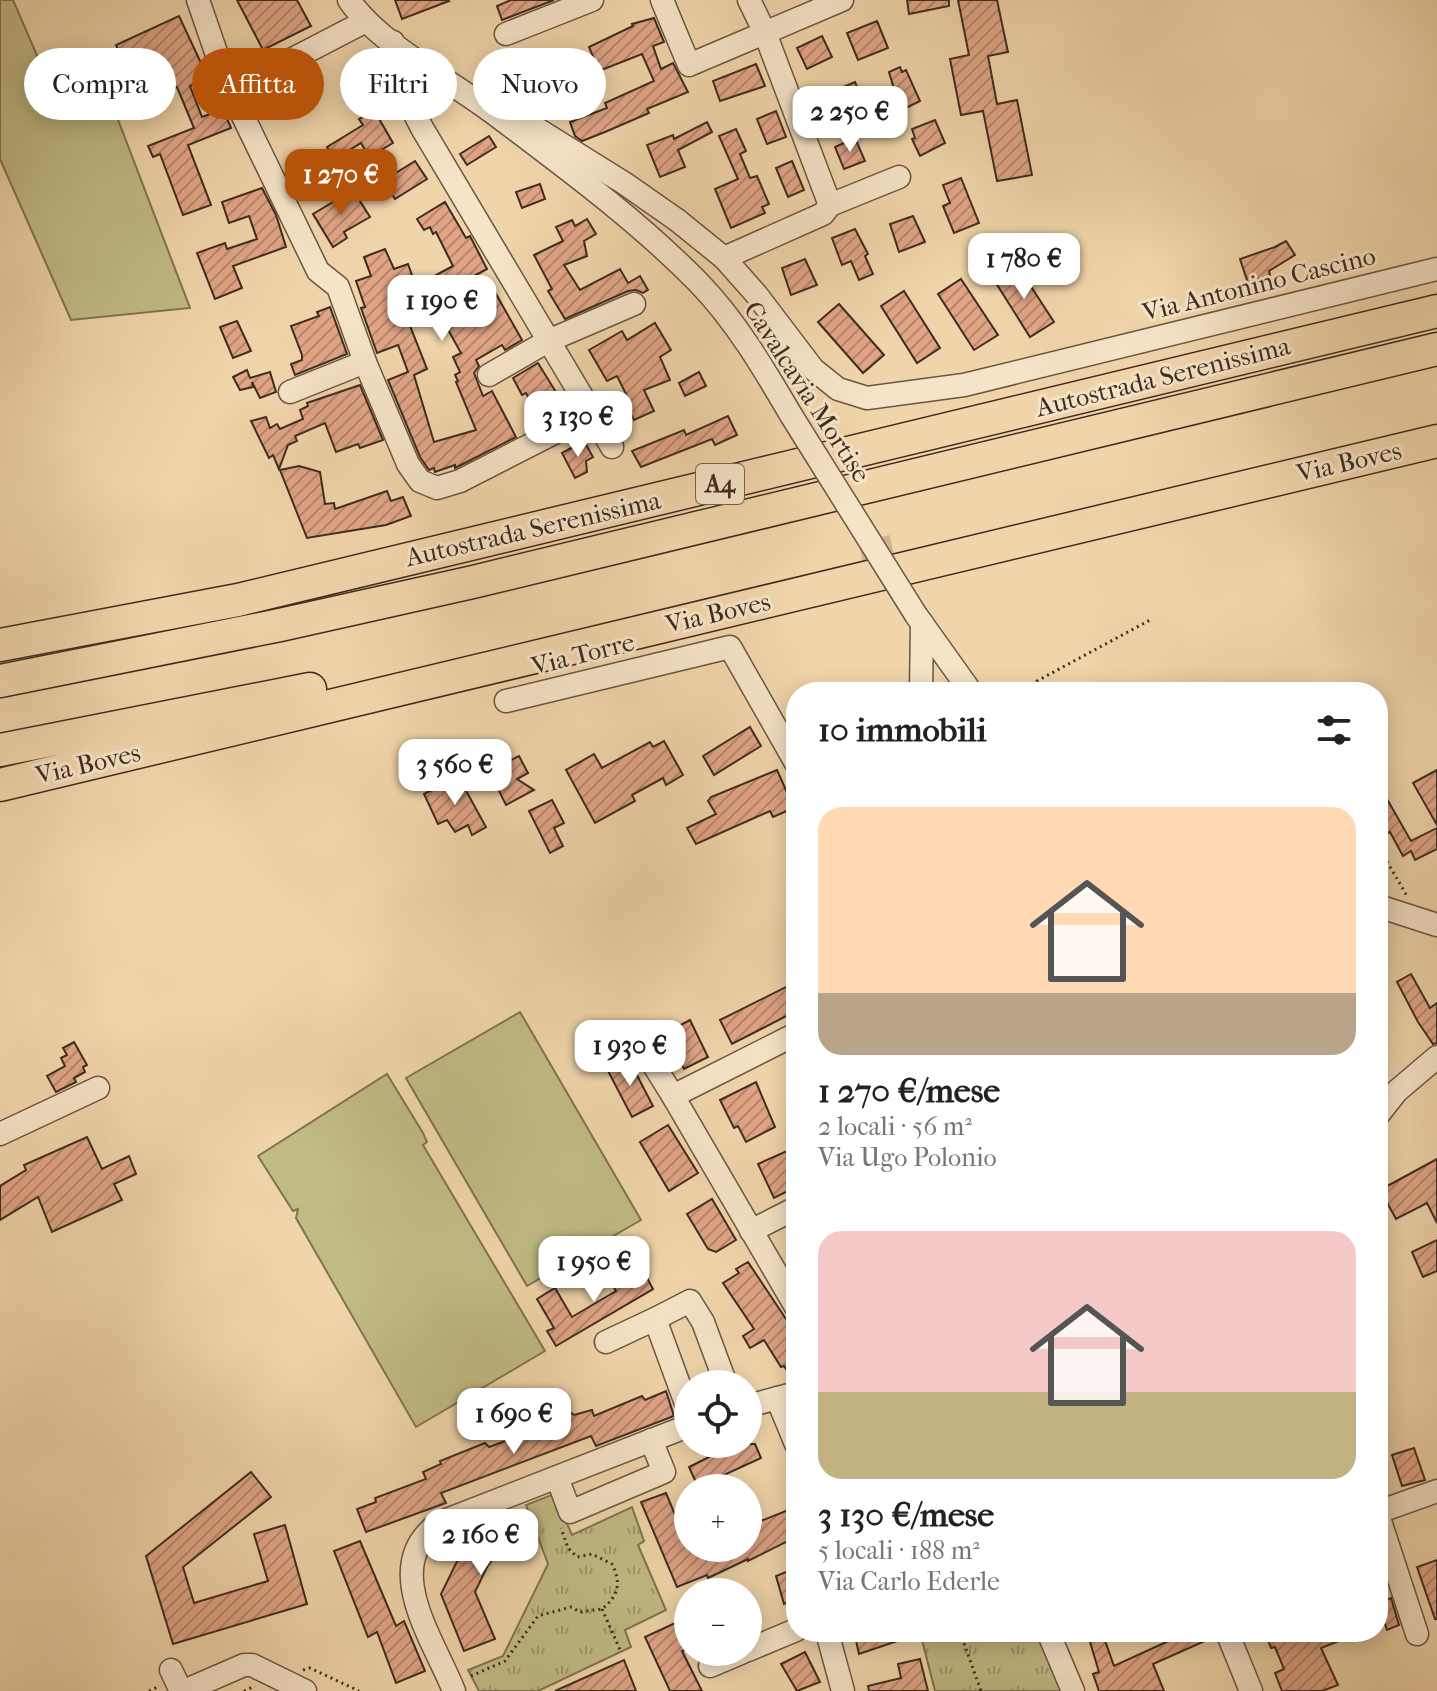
<!DOCTYPE html>
<html lang="it">
<meta charset="utf-8">
<style>
:root{--surface:#fff;--page:#f6f6f6;--text:#222;--muted:#767676;--accent:#b45309}
body{margin:0;font-family:"IM FELL French Canon",serif;background:var(--page);color:var(--text);height:100vh;display:flex;flex-direction:column;font-size:30px;white-space:nowrap}
*{box-sizing:border-box;margin:0}
p{font-size:26px;color:var(--muted)}
.icon{flex:none;width:44px;height:44px;fill:none;stroke:currentColor;stroke-width:2;stroke-linecap:round;stroke-linejoin:round}
.map{position:relative;flex:1;overflow:hidden}
.side{position:absolute;left:786px;top:682px;width:602px;height:960px;display:flex;flex-direction:column;background:var(--surface);border-radius:32px;box-shadow:0 4px 20px #0003}
.side>*{flex:none}
.banner{position:absolute;left:24px;top:48px;width:642px;height:72px;display:flex;gap:16px}
.tools{position:absolute;left:674px;top:1370px;display:grid;gap:16px}
.tools a{display:grid;place-items:center;width:88px;height:88px;border-radius:50%;background:var(--surface);box-shadow:0 4px 20px #0003;font-size:40px}
.price{position:absolute;translate:-50% -68px;padding:0 18px;border-radius:16px;background:#fff;color:#222;font-size:26px;line-height:52px;filter:drop-shadow(0 2px 4px #0008)}
.price::after{content:'';position:absolute;left:50%;top:48px;width:24px;height:18px;margin-left:-12px;background:inherit;clip-path:polygon(0 0,100% 0,50% 100%)}
.price.on{background:var(--accent);color:#fff}
ul{padding:0;list-style:none}
li{display:grid;align-content:center;gap:16px;height:424px;padding:0 32px}
li span{display:grid;place-items:center;height:248px;border-radius:24px;color:#555}
li>.icon{margin-inline-start:auto}
span .icon{width:144px;height:144px;fill:#fffc;stroke-width:1}
li b{font-size:34px}
h2{display:flex;justify-content:space-between;align-items:center;height:96px;padding:0 32px;font-size:34px}
.chip{padding:0 28px;border-radius:36px;background:var(--surface);box-shadow:0 4px 20px #0003;font-size:28px;line-height:72px}
.chip.on{background:var(--accent);color:#fff}
.map>svg:first-child{display:block}
.grass{fill:#c1bb84;stroke:#7f7452;stroke-width:2}
.park{fill:url(#park-tufts);stroke:#7f7452;stroke-width:2}
.building{fill:url(#building-hatch);stroke:#3d2c21;stroke-width:2}
.lines{fill:none;stroke-linecap:round;stroke-linejoin:round}
.highway-tunnel{stroke:#cdb38f;stroke-width:32;stroke-dasharray:32 16;stroke-linecap:butt}
.minor-casing{stroke:#6a5643;stroke-width:25}
.highway-casing{stroke:#3d2c21;stroke-width:35}
.path{stroke:#3d2c21;stroke-width:3;stroke-dasharray:2 4;stroke-linecap:butt}
.minor{stroke:#f6e4c8;stroke-width:22}
.highway{stroke:#f1d5aa;stroke-width:32}
.minor-bridge-casing{stroke:#6a5643;stroke-width:25;stroke-linecap:butt}
.minor-bridge{stroke:#f6e4c8;stroke-width:22}
.labels{text-anchor:middle;dominant-baseline:central;stroke-width:6;stroke-linejoin:round;paint-order:stroke}
.shield{fill:#f6e4c8;stroke:#746353;stroke-width:2}
.shield-label{font-size:24px;font-weight:bold;fill:#3d2c21}
.street-label{font-size:26px;fill:#3d2c21;stroke:#f6e4c8}
</style>
<div class="map">
<svg width="1437" height="1691" viewBox="0 0 1437 1691">
<defs>
<pattern id="park-tufts" width="24" height="20" patternUnits="userSpaceOnUse" patternTransform="scale(2)"><rect width="24" height="20" fill="#c1bb84"/><path d="M3 7l-1-3M5 7V3M7 7l1-3M15 17l-1-3M17 17v-4M19 17l1-3" fill="none" stroke="#9e986c"/></pattern>
<pattern id="building-hatch" width="6" height="6" patternUnits="userSpaceOnUse" patternTransform="scale(2)"><rect width="6" height="6" fill="#e1a586"/><path d="M-1 1l2-2M0 6l6-6M5 7l2-2" fill="none" stroke="#b8876d"/></pattern>
</defs>
<rect width="100%" height="100%" fill="#f1d5aa"/>
<filter id="stains"><feTurbulence type="fractalNoise" baseFrequency=".0025" numOctaves="4"/><feColorMatrix values="0 0 0 0 .2 0 0 0 0 .09 0 0 0 0 .02 0 0 0 .5 -.17"/></filter>
<radialGradient id="worn" r=".72"><stop offset=".6" stop-color="#630" stop-opacity="0"/><stop offset="1" stop-color="#630" stop-opacity=".3"/></radialGradient>
<!-- grass -->
<g class="grass">
<path d="M0,0H13L58,104L104,83L190,308L71,320L0,159Z"/>
<path d="M520,1012L641,1220L527,1286L406,1078Z"/>
<path d="M387,1074L423,1133L427,1142L423,1145L545,1351L416,1427L296,1218L298,1209L293,1211L258,1156Z"/>
</g>
<!-- park -->
<g class="park">
<path d="M554,1494L572,1535L632,1507L644,1541L638,1545L666,1610L625,1630L631,1647L538,1691H479L468,1670L503,1656L548,1564L526,1505Z"/>
<path d="M920,1632H1040L1064,1691H935Z"/>
</g>
<!-- building -->
<g class="building">
<path d="M237,0H297L311,26L263,50Z"/>
<path d="M395,0H448L449,1L402,19Z"/>
<path d="M511,0H554L502,20L497,6Z"/>
<path d="M907,0H949V6L909,14Z"/>
<path d="M958,0H997L1008,52L988,56L997,104L1017,100L1032,175L997,181L983,111L961,115L950,59L969,55Z"/>
<path d="M179,16L208,78L190,86L202,117L223,109L231,128L188,145L211,205L183,215L160,154L153,157L148,146L194,128L177,87L137,105L128,81L132,80L116,45Z"/>
<path d="M654,18L664,42L653,46L661,69L673,63L688,92L647,109L649,113L605,132L582,141L575,136L570,122L607,108L605,103L654,81L642,54L599,71L589,47L633,26L632,24Z"/>
<path d="M877,21L888,48L858,60L847,33Z"/>
<path d="M822,36L832,57L807,69L797,48Z"/>
<path d="M578,62L582,70L558,83L564,96L542,106L532,85Z"/>
<path d="M756,64L765,86L720,101L713,81Z"/>
<path d="M900,67L902,72L906,70L920,101L892,115L882,94L894,89L889,72Z"/>
<path d="M855,82L865,106L829,122L819,97Z"/>
<path d="M374,110L393,143L369,157L361,143L335,159L327,147L363,125L359,119Z"/>
<path d="M776,111L786,137L767,144L757,119Z"/>
<path d="M935,120L945,143L920,156L912,139L915,138L912,129Z"/>
<path d="M707,122L712,132L678,150L685,167L660,177L647,145L673,135L674,139Z"/>
<path d="M736,129L746,151L740,154L750,178L757,176L769,204L762,207L765,213L731,228L715,189L738,179L719,136Z"/>
<path d="M489,136L496,147L467,165L460,154Z"/>
<path d="M855,138L865,161L844,169L835,147Z"/>
<path d="M415,161L427,179L395,199L383,181Z"/>
<path d="M792,161L804,190L788,197L776,168Z"/>
<path d="M961,178L979,223L954,233L943,206L950,203L943,185Z"/>
<path d="M540,184L545,199L522,208L516,192Z"/>
<path d="M262,188L276,215L286,247L233,266L242,288L215,299L197,253L225,243L227,249L257,239L249,216L229,223L222,202Z"/>
<path d="M353,190L370,217L344,232L347,238L333,247L313,214Z"/>
<path d="M445,202L466,238L470,236L487,269L459,284L470,307L496,294L522,340L505,350L502,345L476,360L479,366L474,373L483,396L492,391L516,437L455,468V465L435,472L434,468L429,470L420,457L388,380L408,372L398,345L377,353L361,308L365,307L356,281L371,276L364,257L385,249L394,269L408,264L413,278L394,285L427,369L414,375L434,442L476,430L456,382L458,381L455,375L460,372L453,357L461,353L446,326L458,320L446,295L435,296L427,280L453,266L436,232L433,234L430,227L424,230L417,219Z"/>
<path d="M913,216L925,242L899,252L890,224Z"/>
<path d="M587,219L596,234L584,241L587,256L564,265L580,290L620,269L628,283L640,276L648,290L643,293L636,290L628,291L565,319L548,291L552,289L534,255L563,241L556,227L572,220L575,226Z"/>
<path d="M855,229L868,254L865,256L873,274L859,280L851,261L842,265L832,238Z"/>
<path d="M1286,241L1295,255L1269,271L1270,275L1248,283L1240,259L1275,247Z"/>
<path d="M805,259L817,285L791,295L782,268Z"/>
<path d="M1017,265L1054,322L1030,337L994,280Z"/>
<path d="M961,279L998,335L974,350L938,294Z"/>
<path d="M904,291L940,348L917,363L881,306Z"/>
<path d="M839,304L884,355L863,373L818,322Z"/>
<path d="M330,307L347,354L295,375L291,364L302,360V355L291,326L319,316L317,312Z"/>
<path d="M237,321L251,351L233,358L220,327Z"/>
<path d="M655,323L671,350L660,357L670,380L644,390L654,411L634,420L624,399L628,398L617,376L607,381L589,350L622,331L627,340Z"/>
<path d="M538,363L567,410L543,423L526,393L522,395L513,378Z"/>
<path d="M247,370L250,378L270,372L276,392L260,398L252,382L253,387L240,390L233,377Z"/>
<path d="M699,372L706,386L685,396L679,383Z"/>
<path d="M360,385L383,440L360,448L358,444L336,452L325,423L295,436L297,441L288,445L279,469L273,455L269,458L251,421L266,417L270,428L277,424L280,429L303,419L300,410L308,406L307,403Z"/>
<path d="M728,416L737,435L715,445L712,439L641,467L632,451L684,430L686,435Z"/>
<path d="M584,441L593,457L586,461L587,472L575,478L562,453Z"/>
<path d="M299,466L320,472L325,504L334,503L335,509L387,491L391,501L403,497L411,516L386,525L307,538L280,470Z"/>
<path d="M750,727L761,746L714,775L703,756Z"/>
<path d="M664,741L683,775L666,785L663,778L632,795L635,801L595,823L566,770L594,754L602,768L650,742L653,747Z"/>
<path d="M519,756L528,773L517,779L534,790L506,805L498,789L505,785L495,766L497,767Z"/>
<path d="M777,770L794,808L773,817L770,811L696,844L687,828L716,814L708,801L711,797Z"/>
<path d="M1437,770V825L1413,783Z"/>
<path d="M458,776L486,827L472,835L468,825L455,832L447,820L438,824L424,794Z"/>
<path d="M1387,799L1411,841L1437,828V849L1415,860L1411,851L1403,856L1390,832L1386,834L1378,821V805Z"/>
<path d="M552,800L564,823L554,828L563,846L550,853L529,811Z"/>
<path d="M1411,974L1430,1008L1437,1003V1043L1433,1044L1418,1022L1397,982Z"/>
<path d="M796,982V1011L732,1044L720,1020Z"/>
<path d="M690,1020L708,1057L684,1069L666,1033Z"/>
<path d="M74,1042L87,1065L83,1067L85,1072L74,1078L76,1082L56,1092L47,1076L65,1066L61,1058L67,1055L63,1048Z"/>
<path d="M628,1058L653,1106L632,1117L607,1069Z"/>
<path d="M756,1082L775,1127L746,1142L738,1126L734,1128L720,1100Z"/>
<path d="M668,1125L698,1173L669,1191L640,1142Z"/>
<path d="M87,1137L102,1169L129,1156L136,1174L114,1184L122,1200L52,1232L38,1197L0,1220V1186L26,1170L24,1165Z"/>
<path d="M796,1147V1187L774,1198L758,1164Z"/>
<path d="M1437,1159V1223L1427,1203L1396,1219L1380,1190Z"/>
<path d="M712,1199L736,1240L716,1252L708,1249L687,1214Z"/>
<path d="M1437,1240V1271L1423,1277L1412,1252Z"/>
<path d="M626,1262L629,1266L634,1263L641,1276L645,1274L653,1289L556,1346L547,1331L554,1328L537,1299L555,1288L572,1317L616,1291L606,1274Z"/>
<path d="M748,1262L796,1334V1367L788,1372L784,1366L781,1367L764,1340L750,1348L743,1336L754,1329L723,1283L739,1273L736,1269Z"/>
<path d="M666,1391L674,1416L596,1446L591,1436L441,1493L446,1503L366,1532L357,1509L376,1502L375,1498L426,1479L423,1472L441,1464L440,1461L485,1443L489,1447L527,1433L525,1427L570,1412L574,1415L592,1410L594,1416L642,1396L645,1400Z"/>
<path d="M735,1444H755L761,1458L698,1487L689,1467Z"/>
<path d="M1414,1448L1425,1480L1402,1486L1392,1455Z"/>
<path d="M251,1472L271,1497L183,1567L194,1603L268,1581L254,1534L285,1525L307,1604L173,1644L146,1556Z"/>
<path d="M666,1493L690,1551L698,1548H748V1526L796,1507V1537L748,1561V1559L708,1578L707,1575L677,1587L641,1502Z"/>
<path d="M524,1511L537,1543L492,1560L487,1567L475,1592L495,1639L464,1651L441,1594L468,1539Z"/>
<path d="M360,1541L396,1626L404,1621L425,1671L396,1683L377,1632L368,1637L334,1551Z"/>
<path d="M1437,1560V1619H1435L1417,1567Z"/>
<path d="M796,1568V1599L784,1604L776,1576Z"/>
<path d="M1391,1598L1399,1625L1387,1630L1378,1603Z"/>
<path d="M688,1617V1649L682,1651L702,1691H670L645,1637Z"/>
<path d="M854,1632H918V1634L859,1654Z"/>
<path d="M1087,1632H1102L1114,1666L1188,1632H1213L1214,1637L1153,1664L1164,1691H1099L1093,1674L1099,1672Z"/>
<path d="M1265,1632H1359V1633L1321,1648L1338,1685L1322,1691H1282L1275,1673L1284,1669L1275,1647L1271,1648Z"/>
<path d="M805,1652L820,1682L797,1691L781,1664Z"/>
<path d="M920,1659L928,1691H869L868,1686L901,1678L898,1664Z"/>
<path d="M624,1660L636,1691H555Z"/>
</g>
<g class="lines">
<!-- highway-tunnel -->
<path class="highway-tunnel" d="M862,558L895,550"/>
<defs>
<g id="minor">
<path d="M198,0L226,81L318,271L338,287L365,362L408,464L420,481L437,488L460,481L591,414"/>
<path d="M349,0C379,44 448,79 492,112C562,165 635,218 698,282C736,321 764,369 791,415"/>
<path d="M662,0L689,65L842,0"/>
<path d="M506,34L592,0"/>
<path d="M393,42L389,59L391,67L422,128L612,447"/>
<path d="M231,91L366,21"/>
<path d="M489,110L502,107L624,183L677,220L724,258L756,294L813,369L838,389L867,398L964,385L1437,269"/>
<path d="M830,205L899,177"/>
<path d="M724,258L823,214L830,205L765,33L749,0"/>
<path d="M489,375L548,341L634,304"/>
<path d="M290,392L365,362"/>
<path d="M916,615L971,692"/>
<path d="M921,692L922,623"/>
<path d="M506,701L730,647L796,763"/>
<path d="M1378,906L1437,925"/>
<path d="M796,1034L673,1096L796,1307"/>
<path d="M635,1035L673,1096"/>
<path d="M1378,1115L1397,1091L1437,1057"/>
<path d="M0,1134L98,1088"/>
<path d="M751,1231L796,1208"/>
<path d="M606,1342L655,1319"/>
<path d="M777,1398L796,1444"/>
<path d="M748,1406L796,1393"/>
<path d="M688,1409L655,1319L690,1301L703,1322L726,1384"/>
<path d="M557,1477L570,1512L664,1472L651,1440"/>
<path d="M1378,1512L1437,1491"/>
<path d="M1378,1515L1417,1634"/>
<path d="M827,1632L843,1691"/>
<path d="M1048,1632L1073,1691"/>
<path d="M1227,1632L1251,1691"/>
<path d="M748,1650L796,1630"/>
<path d="M710,1666L743,1652"/>
<path d="M171,1670L181,1691"/>
<path d="M184,1691L244,1665H252L305,1691"/>
<path d="M454,1691C434,1640 379,1566 439,1523L688,1426"/>
</g>
<g id="highway">
<path d="M0,645L238,600L1437,311"/>
<path d="M0,681L280,625L473,582L1437,349"/>
<path d="M0,750L310,689"/>
<path d="M0,785L1437,441"/>
</g>
</defs>
<!-- minor casing -->
<use href="#minor" class="minor-casing"/>
<!-- highway casing -->
<use href="#highway" class="highway-casing"/>
<!-- path -->
<g class="path">
<path d="M1031,692L1037,681L1150,620"/>
<path d="M1378,846L1407,896"/>
<path d="M602,1609L621,1652"/>
<path d="M960,1632L981,1691"/>
<path d="M303,1670L310,1668L359,1691"/>
<path d="M471,1676L505,1661L538,1616L571,1607L580,1612L602,1609C618,1596 622,1584 612,1564L592,1554L577,1557L568,1548L561,1528"/>
<path d="M149,1691L160,1686"/>
<path d="M244,1691L255,1686"/>
</g>
<!-- minor -->
<use href="#minor" class="minor"/>
<!-- highway -->
<use href="#highway" class="highway"/>
<defs>
<path id="minor-bridge" d="M791,415L916,615"/>
</defs>
<!-- minor-bridge casing -->
<use href="#minor-bridge" class="minor-bridge-casing"/>
<!-- minor-bridge -->
<use href="#minor-bridge" class="minor-bridge"/>
</g>
<g class="labels">
<!-- shield labels -->
<rect class="shield" x="696" y="464" width="48" height="40" rx="6"/>
<g class="shield-label">
<text x="720" y="484">A4</text>
</g>
<!-- street labels -->
<g class="street-label">
<text transform="translate(1259 284) rotate(-14)">Via Antonino Cascino</text>
<text transform="translate(1163 377) rotate(-14)">Autostrada Serenissima</text>
<text transform="translate(807 392) rotate(57)">Cavalcavia Mortise</text>
<text transform="translate(1349 462) rotate(-13)">Via Boves</text>
<text transform="translate(533 529) rotate(-13)">Autostrada Serenissima</text>
<text transform="translate(718 613) rotate(-13)">Via Boves</text>
<text transform="translate(583 654) rotate(-14)">Via Torre</text>
<text transform="translate(88 764) rotate(-13)">Via Boves</text>
</g>
</g>
<rect width="100%" height="100%" filter="url(#stains)"/>
<rect width="100%" height="100%" fill="url(#worn)"/>
</svg>
<div class="tools">
<a><svg class="icon" aria-label="locate" viewBox="0 0 24 24"><circle cx="12" cy="12" r="6"/><path d="M12 2v4M12 18v4M2 12h4M18 12h4"/></svg></a>
<a>+</a>
<a>−</a>
</div>
<b class="price" style="left:850px;top:154px">2 250 €</b>
<b class="price on" style="left:341px;top:217px">1 270 €</b>
<b class="price" style="left:1024px;top:301px">1 780 €</b>
<b class="price" style="left:442px;top:343px">1 190 €</b>
<b class="price" style="left:578px;top:459px">3 130 €</b>
<b class="price" style="left:455px;top:807px">3 560 €</b>
<b class="price" style="left:630px;top:1088px">1 930 €</b>
<b class="price" style="left:594px;top:1304px">1 950 €</b>
<b class="price" style="left:514px;top:1456px">1 690 €</b>
<b class="price" style="left:481px;top:1577px">2 160 €</b>
<div class="banner">
<a class="chip">Compra</a>
<a class="chip on">Affitta</a>
<a class="chip">Filtri</a>
<a class="chip">Nuovo</a>
</div>
<section class="side">
<h2>10 immobili<svg class="icon" aria-label="filters" viewBox="0 0 24 24"><path d="M4 7h16M4 17h16"/><circle cx="9" cy="7" r="2"/><circle cx="15" cy="17" r="2"/></svg></h2>
<ul>
<li><span style="background:linear-gradient(#ffd9b3 75%,#b9a48a 0)"><svg class="icon" aria-label="home" viewBox="0 0 24 24"><path d="M3 11l9-7 9 7M6 9v11h12V9"/></svg></span><div><b>1 270 €/mese</b><p>2 locali · 56 m²</p><p>Via Ugo Polonio</p></div></li>
<li><span style="background:linear-gradient(#f6c9c9 65%,#c2b280 0)"><svg class="icon" aria-label="home" viewBox="0 0 24 24"><path d="M3 11l9-7 9 7M6 9v11h12V9"/></svg></span><div><b>3 130 €/mese</b><p>5 locali · 188 m²</p><p>Via Carlo Ederle</p></div></li>
</ul>
</section>
</div>
